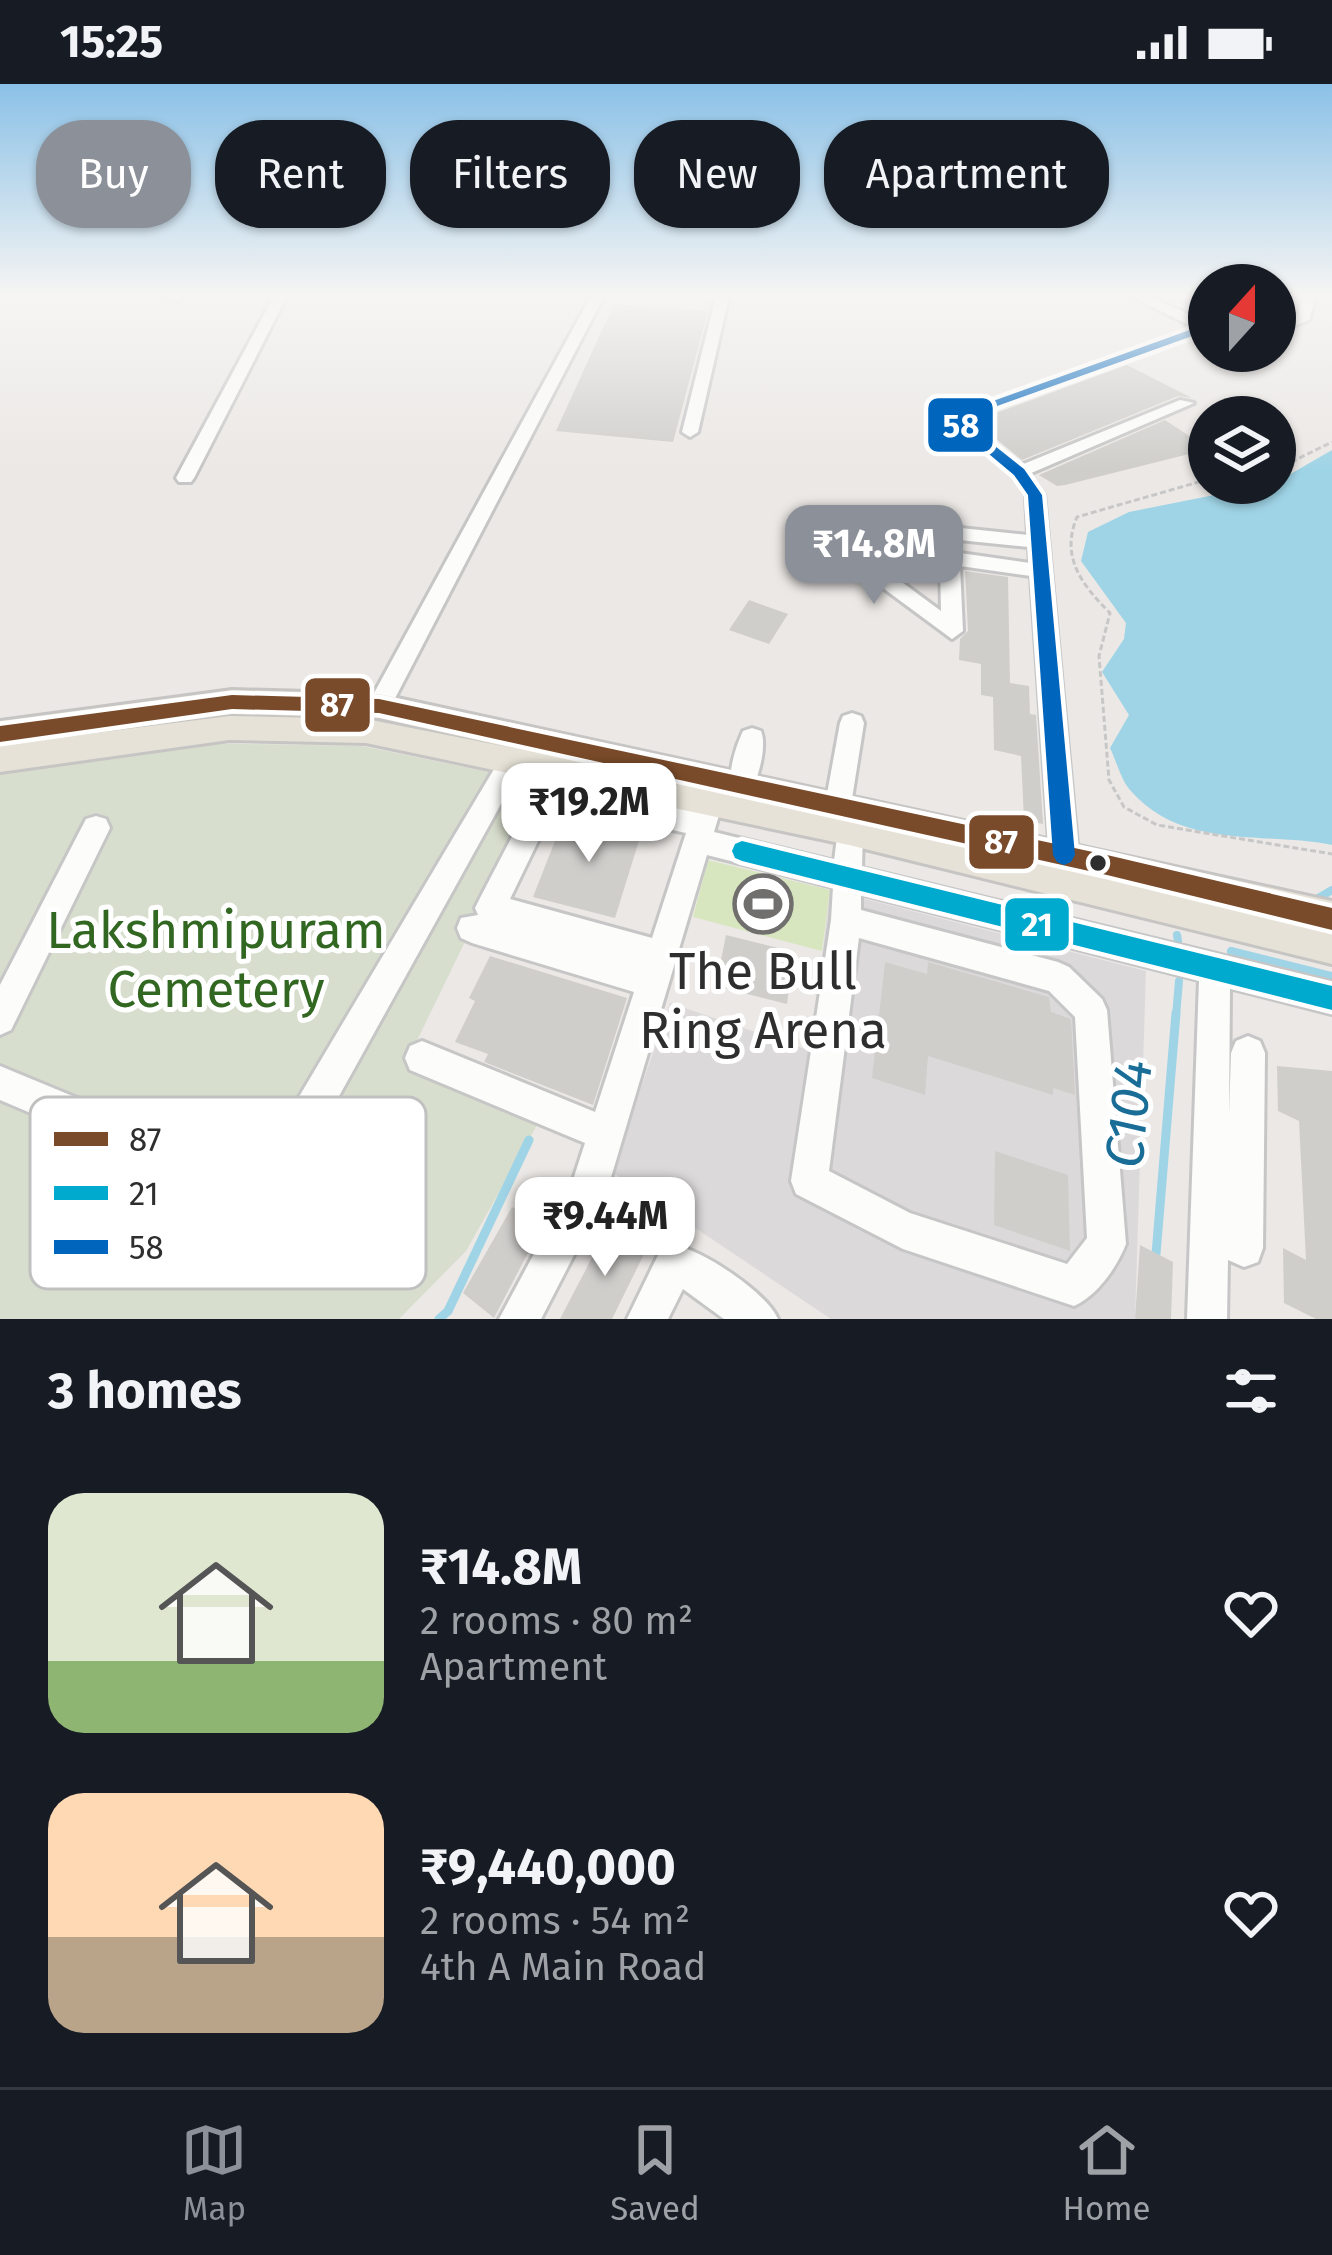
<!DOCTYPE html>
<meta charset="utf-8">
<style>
:root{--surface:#171b24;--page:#20242c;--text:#f1f3f6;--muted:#9ea1a6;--line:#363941;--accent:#8c9099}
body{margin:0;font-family:"Fira Sans",sans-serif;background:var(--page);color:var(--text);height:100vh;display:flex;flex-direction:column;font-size:45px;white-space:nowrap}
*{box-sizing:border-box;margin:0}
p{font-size:39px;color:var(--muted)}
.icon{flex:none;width:66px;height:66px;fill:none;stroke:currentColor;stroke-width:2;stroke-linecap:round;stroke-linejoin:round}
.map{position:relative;height:1235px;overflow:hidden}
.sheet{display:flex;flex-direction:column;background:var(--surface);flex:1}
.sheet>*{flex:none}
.guide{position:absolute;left:36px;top:36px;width:1260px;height:108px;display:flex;gap:24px}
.needle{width:78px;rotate:21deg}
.controls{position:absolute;left:1188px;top:180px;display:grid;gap:24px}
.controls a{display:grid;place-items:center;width:108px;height:108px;border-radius:50%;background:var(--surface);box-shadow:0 3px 9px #0004;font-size:60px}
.price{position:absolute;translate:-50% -102px;padding:0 27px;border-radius:24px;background:#fff;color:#222;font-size:39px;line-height:78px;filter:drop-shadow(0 3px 6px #0008)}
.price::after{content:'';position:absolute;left:50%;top:72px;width:36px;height:27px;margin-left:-18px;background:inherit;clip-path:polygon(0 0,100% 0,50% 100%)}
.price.selected{background:var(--accent);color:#fff}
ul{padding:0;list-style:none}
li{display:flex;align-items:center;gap:36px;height:300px;padding:0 48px}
li span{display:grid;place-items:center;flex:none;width:336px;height:240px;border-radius:36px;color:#555}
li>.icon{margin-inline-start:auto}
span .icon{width:144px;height:144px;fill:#fffc;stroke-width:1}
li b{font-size:51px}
h2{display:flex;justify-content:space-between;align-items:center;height:144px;padding:0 48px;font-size:51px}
.tag{padding:0 42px;border-radius:48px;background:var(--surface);box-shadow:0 3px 9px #0004;font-size:42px;line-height:108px}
.tag.selected{background:var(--accent);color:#fff}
.status{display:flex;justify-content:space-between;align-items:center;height:84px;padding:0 60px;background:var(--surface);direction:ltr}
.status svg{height:33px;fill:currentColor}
.menu{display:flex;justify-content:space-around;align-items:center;height:168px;border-top:3px solid var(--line);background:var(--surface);font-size:33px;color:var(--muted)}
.menu a{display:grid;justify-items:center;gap:6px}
.menu .selected{color:var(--accent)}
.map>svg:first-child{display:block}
.industrial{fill:#dcd9db}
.cemetery{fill:#d8decd}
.pitch{fill:#d8e6bf}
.water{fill:#9fd4e6}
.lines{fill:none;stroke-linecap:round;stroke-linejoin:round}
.stream-far1{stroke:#9fd4e6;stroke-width:8}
.stream{stroke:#9fd4e6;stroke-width:9}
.building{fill:#d0cecb}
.minor-casing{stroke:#c7c6c7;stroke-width:6}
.major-casing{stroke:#c6c5c4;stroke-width:6}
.path{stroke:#c8c7c7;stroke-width:3;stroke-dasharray:6 3;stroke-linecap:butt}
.minor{fill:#fcfcfb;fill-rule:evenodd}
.major{fill:#e6e2d7;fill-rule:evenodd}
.bus-1-casing{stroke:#fff;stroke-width:9}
.bus-2-casing{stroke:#fff;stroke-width:9}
.bus-3-casing{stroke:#fff;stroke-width:9}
.bus-1{fill:#7a4b2a;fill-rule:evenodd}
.bus-2{fill:#00a9ce;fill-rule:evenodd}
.bus-3{fill:#0065bd;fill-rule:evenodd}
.bus-dot{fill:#2e2e2e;stroke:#fff;stroke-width:4.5}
.labels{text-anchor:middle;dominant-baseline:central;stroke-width:10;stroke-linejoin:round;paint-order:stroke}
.near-park-label{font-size:51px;fill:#316721;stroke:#fff}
.near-poi-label{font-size:51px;fill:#2e2e2e;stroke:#fff}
.near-water-label{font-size:54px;font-style:italic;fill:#196d96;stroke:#fff}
.key{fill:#fff;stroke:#c0c0c0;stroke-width:3}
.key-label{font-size:33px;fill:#2e2e2e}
.line-badge{stroke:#fff;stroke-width:4.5}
.badge-label{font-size:33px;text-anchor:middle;font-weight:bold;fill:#fff}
</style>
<div class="status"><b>15:25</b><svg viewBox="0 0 49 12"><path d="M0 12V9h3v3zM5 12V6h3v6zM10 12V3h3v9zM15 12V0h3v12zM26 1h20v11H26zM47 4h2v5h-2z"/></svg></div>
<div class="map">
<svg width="1332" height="1235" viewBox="0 0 1332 1235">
<rect width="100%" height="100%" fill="#ebe8e5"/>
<!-- industrial -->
<path class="industrial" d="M830,806L1146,887L1135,1235H831L612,1088L670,919L811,967Z"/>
<!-- cemetery -->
<path class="cemetery" d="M192,659L362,662L542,699L409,973L541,1034L466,1167L399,1235H0V686Z"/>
<!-- pitch -->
<path class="pitch" d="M708,776L830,806L822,867L693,833Z"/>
<!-- water -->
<path class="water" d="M1332,366V761C1263,747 1183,767 1130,706C1121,696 1116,676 1110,664L1129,631L1102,588L1124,555L1126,539L1081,477L1088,448L1129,428L1275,399Z"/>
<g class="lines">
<!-- stream-far1 -->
<g class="stream-far1">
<path d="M1315,816L1332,806"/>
<path d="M1177,851L1178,857"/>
<path d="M1231,867L1332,892"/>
<path d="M1176,932L1179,897"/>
</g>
<!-- stream -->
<g class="stream">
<path d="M1156,1170L1176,929"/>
<path d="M439,1235L448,1227L529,1056"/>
</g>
</g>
<!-- building -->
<g class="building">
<path d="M614,220L708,227L673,358L556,347Z"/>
<path d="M1127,281L1192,314L1178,312L1022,376L974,337Z"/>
<path d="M1165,336L1209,365L1065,401L1057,402L1039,391Z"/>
<path d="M965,487L1008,493L1010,599L1029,602L1030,630L1036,631L1043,740L1024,736L1021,672L994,666L993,613L981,611V580L959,576L960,555L968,547Z"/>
<path d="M749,516L788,530L769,560L729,546Z"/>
<path d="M566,729L642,747L615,834L533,813Z"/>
<path d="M726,851L794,868L787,920L716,902Z"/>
<path d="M490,872L627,914L593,1021L484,978L488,970L455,958L475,917L469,914Z"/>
<path d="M885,878L927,890L928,878L1049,913L1051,928L1071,935L1075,1011L1053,1004V1011L928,972L925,1011L872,994Z"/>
<path d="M1277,982L1332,987V1235H1316L1284,1219L1283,1164L1306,1176L1299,1037L1278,1027Z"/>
<path d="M995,1067L1068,1091L1070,1167L994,1141Z"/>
<path d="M512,1123L542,1142L494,1234L463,1209Z"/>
<path d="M609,1141L645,1168L612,1235H560Z"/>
<path d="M1140,1161L1173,1178L1171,1235H1135Z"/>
</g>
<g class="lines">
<defs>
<g id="minor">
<path d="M166,212H183L177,216Z"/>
<path d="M274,212H287L194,394L191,398H179L176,394Z"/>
<path d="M591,212H604L391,622L388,629H370L367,622Z"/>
<path d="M716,212H729L698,348L690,353L682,348Z"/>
<path d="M1131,212H1149L1201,236H1209V247L964,335L1021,381L1180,316L1194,319L1029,390L1044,411L1078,771L1074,780L1064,784L1054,780L1050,771L1031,492L960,482L963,547L952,555L864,490L853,461L863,455L940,466L939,454L837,443L827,437L837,431L1028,451L1026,411L1013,392L944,334L1193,243ZM959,456L1029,463L1030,479L960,469ZM876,469L940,479L941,527L880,482Z"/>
<path d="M1181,212L1209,213V221L1182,215Z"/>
<path d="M1303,212H1316L1309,236L1275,249V240L1298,231Z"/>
<path d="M852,629L861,632L864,639L851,721L847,729L838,733L829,729L825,721L840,639L843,632Z"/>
<path d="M752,644L761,647C767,662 759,692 751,707L742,710L733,707C726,691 736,662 743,647Z"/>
<path d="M512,666L521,670L525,677L521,684L313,1059L300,1064L287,1059L282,1046L287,1033L503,670Z"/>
<path d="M549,696L694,727L701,710L710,706L719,710L723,718L714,748L834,777L839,737L849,734L859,737L863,746L862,784L1332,898V930L1230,904L1229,1032L1231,969L1236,957L1248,952L1260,957L1265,969L1263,1164L1258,1178L1244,1183L1228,1176L1227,1235H1187L1199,896L861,810V826L1058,878L1069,883L1102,915L1107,926L1126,1160C1117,1183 1097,1212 1074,1222L903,1165L796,1110L791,1097L831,836L833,803L707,771L607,1107L541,1235H499L572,1099L585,1059L410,986L405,974L410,962L422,957L595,1028L634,908L472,859L461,854L457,844L461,834L478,831L475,824L480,814L540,699ZM556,720L686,749L652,854L510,815ZM859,854L1049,907L1075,933L1087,1154L1067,1180L910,1129L829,1087Z"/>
<path d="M96,732L106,735L110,744L11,946L0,951V901L86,735Z"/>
<path d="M0,982L365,1133L371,1146L365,1159L352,1165L0,1016Z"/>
<path d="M674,1161C703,1166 767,1209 778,1235H724L683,1205L668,1235H627L660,1167Z"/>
</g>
<path id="major" d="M232,606L379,610L1332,817V880L849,761L366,659L229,656L0,688V637ZM232,630L379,634L512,664L366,635L229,632L72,652Z"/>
</defs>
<!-- minor casing -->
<use href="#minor" class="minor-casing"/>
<!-- major casing -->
<use href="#major" class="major-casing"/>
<!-- path -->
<g class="path">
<path d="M1275,386L1332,358"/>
<path d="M1209,395L1077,433C1060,473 1082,501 1110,529L1099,572L1109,696L1124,723L1157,741L1332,770"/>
</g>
<!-- minor -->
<use href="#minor" class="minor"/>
<!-- major -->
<use href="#major" class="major"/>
<defs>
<path id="bus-1" d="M232,611L379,615L1107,771L1332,824V846L1107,791L379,629L232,625L0,658V642Z"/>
<path id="bus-2" d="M742,757L1332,902V926L742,777L735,774L732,767L735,760Z"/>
<path id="bus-3" d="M1209,239V246L961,335L1024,385L1042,411L1075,771L1071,778L1064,781L1057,778L1053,771L1028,411L1014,391L946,334Z"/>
</defs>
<!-- bus-1 casing -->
<use href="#bus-1" class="bus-1-casing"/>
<!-- bus-2 casing -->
<use href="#bus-2" class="bus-2-casing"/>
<!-- bus-3 casing -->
<use href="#bus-3" class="bus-3-casing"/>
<!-- bus-1 -->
<use href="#bus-1" class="bus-1"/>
<!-- bus-2 -->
<use href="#bus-2" class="bus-2"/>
<!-- bus-3 -->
<use href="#bus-3" class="bus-3"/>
</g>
<!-- sky -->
<linearGradient id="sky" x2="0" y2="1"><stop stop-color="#8bc1e7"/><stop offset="0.55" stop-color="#f6f5f3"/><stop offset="1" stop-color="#f6f5f3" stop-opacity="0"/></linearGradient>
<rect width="1332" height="385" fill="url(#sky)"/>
<!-- icons -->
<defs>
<symbol id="stadium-ring" viewBox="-11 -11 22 22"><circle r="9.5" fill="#fff" stroke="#706f6e" stroke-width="1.5"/><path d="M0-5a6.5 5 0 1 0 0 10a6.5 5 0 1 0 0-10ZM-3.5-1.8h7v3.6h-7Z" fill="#706f6e"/></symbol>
</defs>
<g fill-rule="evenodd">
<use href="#stadium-ring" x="730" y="787" width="66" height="66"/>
</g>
<!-- markers -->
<circle class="bus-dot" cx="1098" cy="779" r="10"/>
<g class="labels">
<!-- near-park labels -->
<g class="near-park-label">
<text x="216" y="847">Lakshmipuram<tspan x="216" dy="59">Cemetery</tspan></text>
</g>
<!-- near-poi labels -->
<g class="near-poi-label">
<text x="763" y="888">The Bull<tspan x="763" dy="59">Ring Arena</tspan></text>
</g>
<!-- near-water labels -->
<g class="near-water-label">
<text transform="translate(1129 1030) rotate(-85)">C104</text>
</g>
</g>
<!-- legend -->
<rect x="30" y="1013" width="396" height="192" rx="18" class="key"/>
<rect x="54" y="1048" width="54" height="14" fill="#7a4b2a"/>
<rect x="54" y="1102" width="54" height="14" fill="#00a9ce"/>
<rect x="54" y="1156" width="54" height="14" fill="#0065bd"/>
<g class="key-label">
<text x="129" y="1067">87</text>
<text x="129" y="1121">21</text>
<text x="129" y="1175">58</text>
</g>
<g class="line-badge">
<rect x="926" y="312" width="69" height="58" rx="12" fill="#0065bd"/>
<rect x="303" y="592" width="69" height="58" rx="12" fill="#7a4b2a"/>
<rect x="967" y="729" width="69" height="58" rx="12" fill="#7a4b2a"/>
<rect x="1003" y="812" width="68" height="57" rx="12" fill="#00a9ce"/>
</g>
<g class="badge-label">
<text x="961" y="353">58</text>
<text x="337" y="632">87</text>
<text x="1001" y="769">87</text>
<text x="1037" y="852">21</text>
</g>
</svg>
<div class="controls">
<a><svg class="needle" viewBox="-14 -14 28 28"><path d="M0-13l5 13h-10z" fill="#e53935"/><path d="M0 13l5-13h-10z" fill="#9ea1a6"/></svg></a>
<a><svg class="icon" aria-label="layers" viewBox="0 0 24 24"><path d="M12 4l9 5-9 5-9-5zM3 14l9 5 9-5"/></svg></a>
</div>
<b class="price selected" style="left:874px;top:523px">₹14.8M</b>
<b class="price" style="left:589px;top:781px">₹19.2M</b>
<b class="price" style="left:605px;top:1195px">₹9.44M</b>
<div class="guide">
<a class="tag selected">Buy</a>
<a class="tag">Rent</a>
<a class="tag">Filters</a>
<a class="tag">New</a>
<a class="tag">Apartment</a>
</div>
</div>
<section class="sheet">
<h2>3 homes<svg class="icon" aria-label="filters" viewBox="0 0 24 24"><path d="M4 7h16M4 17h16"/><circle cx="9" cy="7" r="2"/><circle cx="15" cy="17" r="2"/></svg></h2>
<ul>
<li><span style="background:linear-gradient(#dfe7d0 70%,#8fb573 0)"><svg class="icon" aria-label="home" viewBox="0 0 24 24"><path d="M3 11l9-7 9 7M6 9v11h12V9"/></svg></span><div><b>₹14.8M</b><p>2 rooms · 80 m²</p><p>Apartment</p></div><svg class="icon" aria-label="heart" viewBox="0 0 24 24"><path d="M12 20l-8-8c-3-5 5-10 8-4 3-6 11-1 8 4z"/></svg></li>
<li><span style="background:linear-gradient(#ffd9b3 60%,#b9a48a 0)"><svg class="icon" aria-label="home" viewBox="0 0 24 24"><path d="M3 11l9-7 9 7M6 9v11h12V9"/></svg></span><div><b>₹9,440,000</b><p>2 rooms · 54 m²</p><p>4th A Main Road</p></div><svg class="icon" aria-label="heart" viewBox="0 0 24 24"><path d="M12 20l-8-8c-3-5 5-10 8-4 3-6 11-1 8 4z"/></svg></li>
</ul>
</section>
<nav class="menu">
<a class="selected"><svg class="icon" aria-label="map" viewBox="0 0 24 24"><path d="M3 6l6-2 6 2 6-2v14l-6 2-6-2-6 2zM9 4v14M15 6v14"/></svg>Map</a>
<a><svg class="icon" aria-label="saved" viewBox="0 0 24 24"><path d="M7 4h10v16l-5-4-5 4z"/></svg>Saved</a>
<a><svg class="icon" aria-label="home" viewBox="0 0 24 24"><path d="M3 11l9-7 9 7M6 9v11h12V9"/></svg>Home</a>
</nav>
